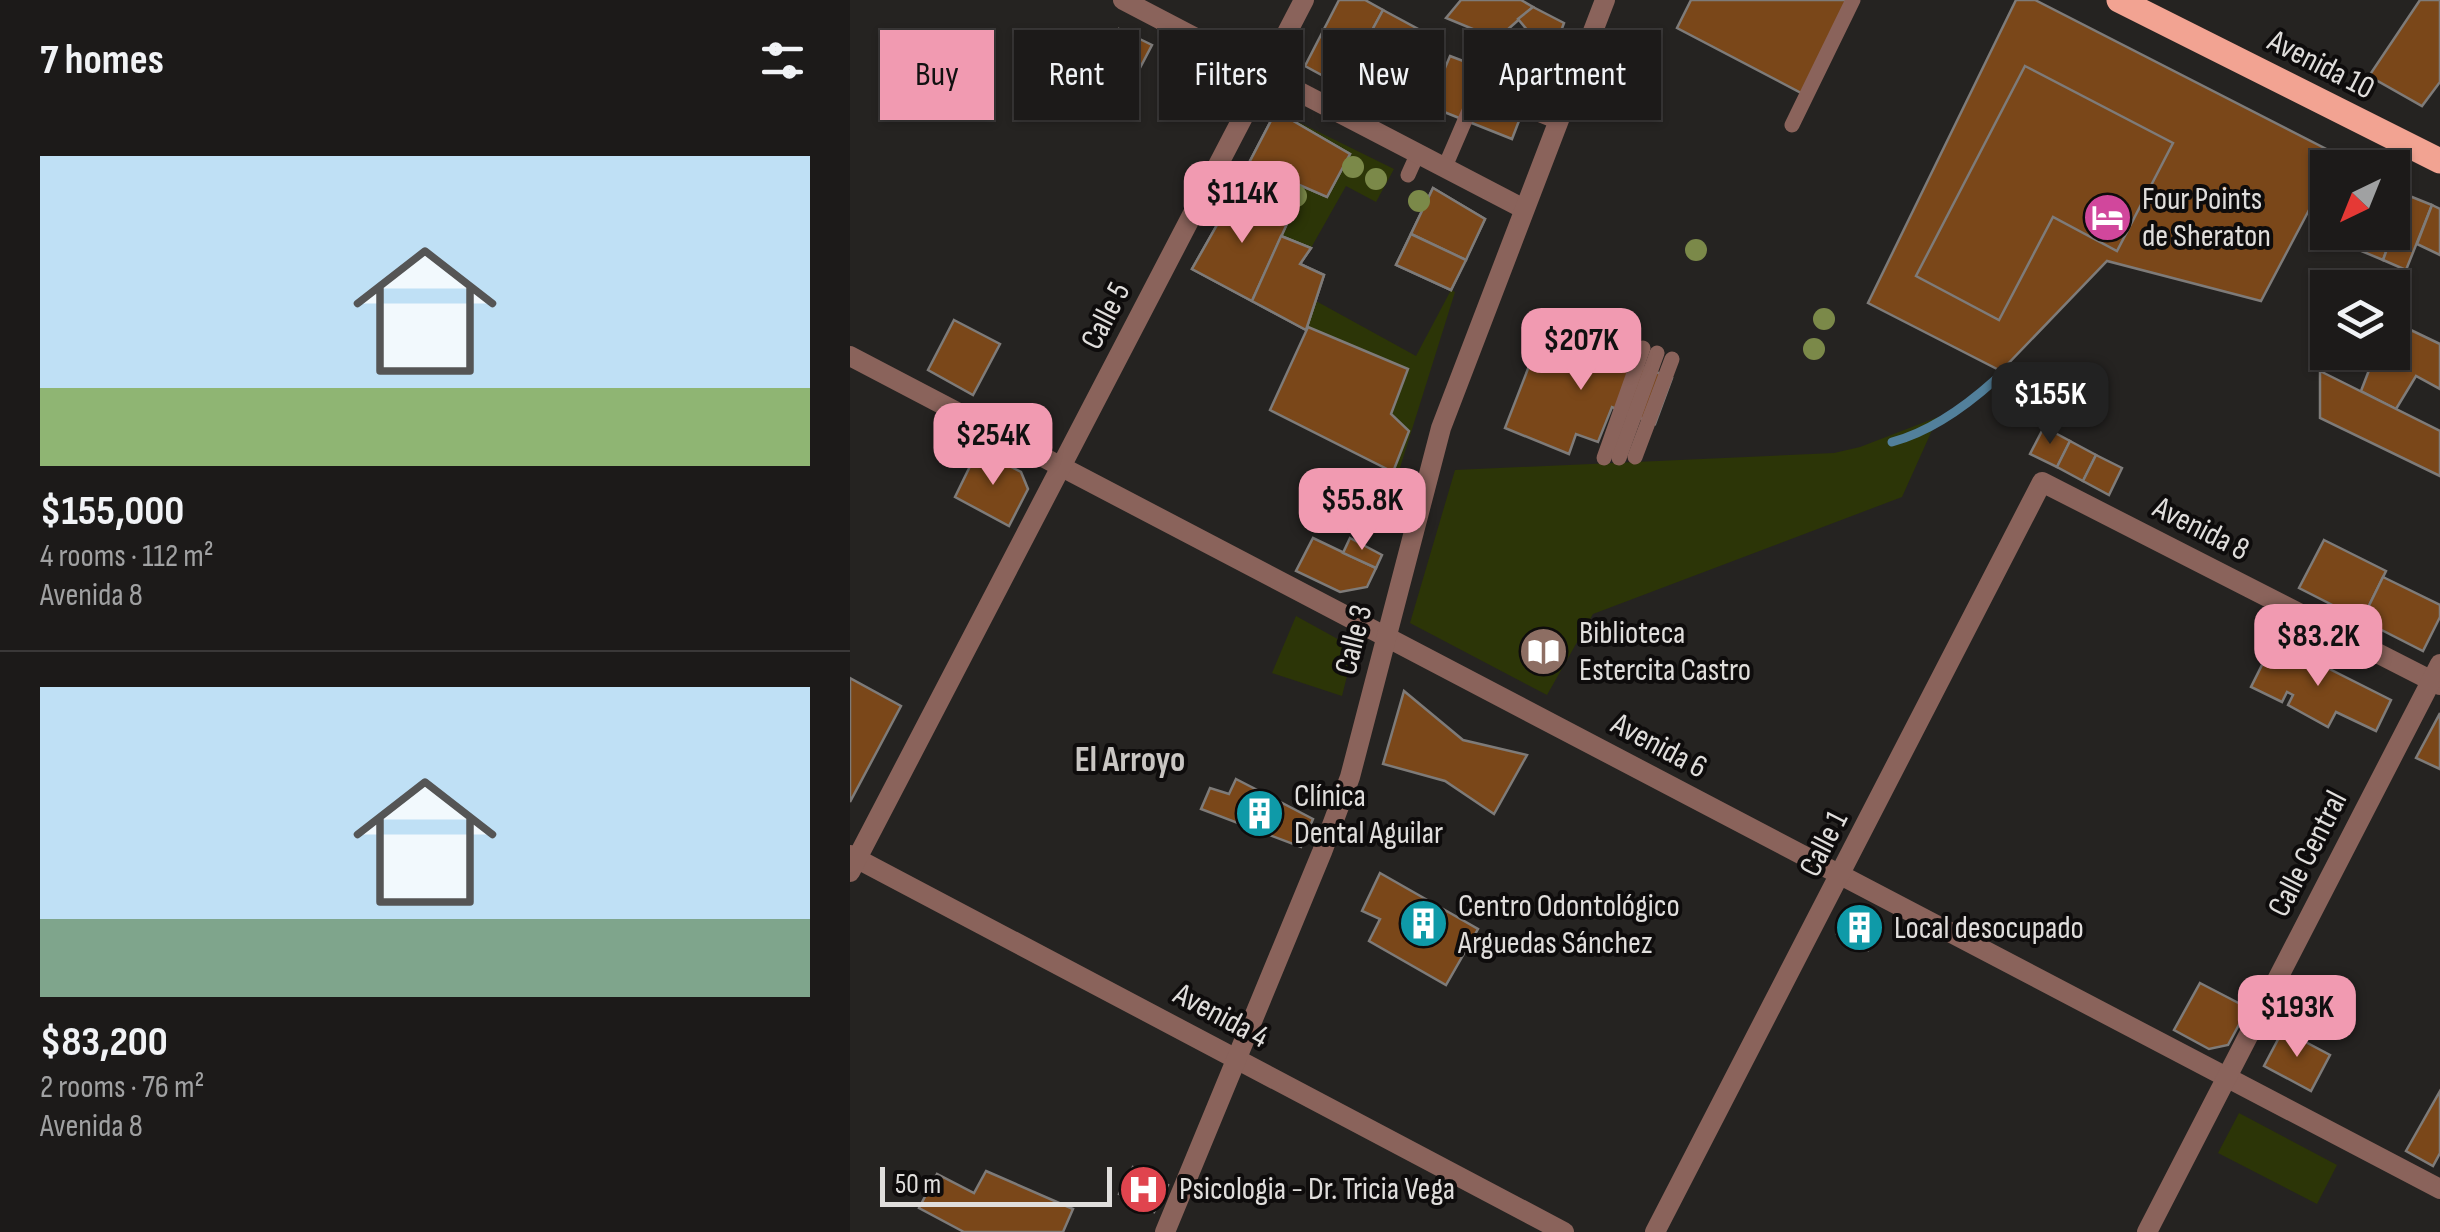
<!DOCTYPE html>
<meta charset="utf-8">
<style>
:root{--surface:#1c1a19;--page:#252322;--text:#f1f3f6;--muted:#a0a1a2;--line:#3a3838;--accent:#f19ab1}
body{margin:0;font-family:"Sofia Sans Condensed",sans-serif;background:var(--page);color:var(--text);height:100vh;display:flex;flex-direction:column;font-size:38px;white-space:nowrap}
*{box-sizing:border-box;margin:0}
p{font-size:32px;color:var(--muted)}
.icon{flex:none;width:55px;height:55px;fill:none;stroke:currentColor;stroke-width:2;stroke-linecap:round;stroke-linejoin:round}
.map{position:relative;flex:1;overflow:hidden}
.panel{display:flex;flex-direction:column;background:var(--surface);width:850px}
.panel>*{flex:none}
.guide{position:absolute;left:30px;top:30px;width:950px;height:90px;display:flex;gap:20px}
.needle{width:65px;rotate:223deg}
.tools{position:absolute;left:1460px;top:150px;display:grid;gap:20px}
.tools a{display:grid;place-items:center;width:100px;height:100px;border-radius:0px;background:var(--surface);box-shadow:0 2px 8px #0004,0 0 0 2px var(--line);font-size:50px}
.scale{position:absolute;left:30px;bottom:25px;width:232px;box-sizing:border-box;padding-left:10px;border:5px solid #e0dedc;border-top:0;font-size:28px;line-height:35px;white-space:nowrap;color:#e0dedc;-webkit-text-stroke:8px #0e0c0c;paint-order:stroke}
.price{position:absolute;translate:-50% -85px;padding:0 22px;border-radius:20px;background:var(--accent);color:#111;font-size:32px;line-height:65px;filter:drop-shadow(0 2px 5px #0008)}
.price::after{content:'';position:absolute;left:50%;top:60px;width:30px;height:22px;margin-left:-15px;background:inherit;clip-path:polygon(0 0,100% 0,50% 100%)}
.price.current{background:#222;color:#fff}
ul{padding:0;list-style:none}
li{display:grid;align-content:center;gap:20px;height:530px;padding:0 40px}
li+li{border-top:2px solid var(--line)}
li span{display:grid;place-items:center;height:310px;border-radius:0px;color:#555}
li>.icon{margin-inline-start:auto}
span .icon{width:180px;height:180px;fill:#fffc;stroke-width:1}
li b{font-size:42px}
h2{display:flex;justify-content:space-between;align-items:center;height:120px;padding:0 40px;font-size:42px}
.tag{padding:0 35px;border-radius:0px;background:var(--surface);box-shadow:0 2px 8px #0004,0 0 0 2px var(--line);font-size:35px;line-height:90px}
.tag.current{background:var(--accent);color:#111}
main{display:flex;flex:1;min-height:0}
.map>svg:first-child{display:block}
.green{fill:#2c3507}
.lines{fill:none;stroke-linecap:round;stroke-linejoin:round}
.stream{stroke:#52809b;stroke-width:9}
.building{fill:#7a4719;stroke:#7e7b79;stroke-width:2.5}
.service{stroke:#8a635b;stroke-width:15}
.minor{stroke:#8a635b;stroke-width:20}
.primary{stroke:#f2a392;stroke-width:25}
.tree{fill:#7b8949}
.labels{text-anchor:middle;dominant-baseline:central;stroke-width:8;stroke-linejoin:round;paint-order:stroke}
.street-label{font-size:32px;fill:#e0dedc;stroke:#0e0c0c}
.poi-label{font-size:32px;fill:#e0dedc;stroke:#0e0c0c;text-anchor:start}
.neighbourhood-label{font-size:35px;font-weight:bold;fill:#c9c6c3;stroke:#0e0c0c}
</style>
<main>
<section class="panel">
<h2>7 homes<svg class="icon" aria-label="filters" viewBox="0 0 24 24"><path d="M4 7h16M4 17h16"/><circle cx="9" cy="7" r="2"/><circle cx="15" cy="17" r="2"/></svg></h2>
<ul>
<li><span style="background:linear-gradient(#bfe0f5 75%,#8fb573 0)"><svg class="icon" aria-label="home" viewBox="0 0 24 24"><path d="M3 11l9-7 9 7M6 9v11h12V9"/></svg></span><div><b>$155,000</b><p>4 rooms · 112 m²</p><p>Avenida 8</p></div></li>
<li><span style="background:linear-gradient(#bfe0f5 75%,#7fa58c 0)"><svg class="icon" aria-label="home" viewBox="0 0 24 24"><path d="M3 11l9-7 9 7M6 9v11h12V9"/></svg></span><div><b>$83,200</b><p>2 rooms · 76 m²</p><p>Avenida 8</p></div></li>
</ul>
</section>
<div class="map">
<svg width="1590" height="1232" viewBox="0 0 1590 1232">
<rect width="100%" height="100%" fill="#252321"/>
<!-- green -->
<g class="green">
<path d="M426,111L544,169L526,202L496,186L461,248L431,236L384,195L399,163L477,197L500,154Z"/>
<path d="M601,290L605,292L548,474L543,472L559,431L541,414L558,369L458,327L466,301L566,356Z"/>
<path d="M1088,417L1052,497L743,614L697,695L560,623L605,470L984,453L1010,447Z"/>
<path d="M446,616L504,648L492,696L422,673Z"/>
<path d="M1389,1113L1487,1165L1467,1204L1368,1153Z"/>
</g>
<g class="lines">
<!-- stream -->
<path class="stream" d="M1042,442C1080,432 1116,406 1145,380"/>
</g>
<!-- building -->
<g class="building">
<path d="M489,0H515L533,10L492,86L455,66Z"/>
<path d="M611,0H671L683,7L647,39L596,18Z"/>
<path d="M841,0H999L955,95L827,28Z"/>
<path d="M1166,0H1185L1488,155L1481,168H1478V174L1411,301L1257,261L1151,371L1018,303Z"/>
<path d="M1570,0H1590V82L1572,106L1519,76Z"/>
<path d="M683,7L714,23L701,58L668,19Z"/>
<path d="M533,10L581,36L525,104L492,86Z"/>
<path d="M269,29L302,45L280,87L289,92L278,115L250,100L239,120L225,112Z"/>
<path d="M600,56L682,87L662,139L579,106Z"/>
<path d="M1175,66L1323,143L1267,251L1203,217L1149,320L1066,276Z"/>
<path d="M426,111L500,154L477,197L399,163Z"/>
<path d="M426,111L500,154L477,197L399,163Z"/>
<path d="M583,188L635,219L601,290L546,265Z"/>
<path d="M583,188L635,219L616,260L561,234Z"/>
<path d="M1542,189L1557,195L1533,260L1509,250L1516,232H1542Z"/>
<path d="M384,195L441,215L431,236L461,248L450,264L474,275L456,330L342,269Z"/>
<path d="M384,195L441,215L402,301L342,269Z"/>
<path d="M1557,195L1582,205L1556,270L1533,260Z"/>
<path d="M1582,205L1590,209V255L1567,244Z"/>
<path d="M561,234L616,260L601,290L546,265Z"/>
<path d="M431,236L461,248L450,264L474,275L456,330L402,301Z"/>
<path d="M104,320L150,344L123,395L78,370Z"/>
<path d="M1542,321L1590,344V389L1566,376L1546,409L1511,391L1526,352H1542Z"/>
<path d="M458,327L558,369L541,414L559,431L543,472L420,410Z"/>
<path d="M693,330L822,378L805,424L762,407L748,442L726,434L719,454L655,428Z"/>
<path d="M1470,371L1590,431V476L1470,418Z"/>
<path d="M1194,427L1220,441L1207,467L1180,454Z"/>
<path d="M1220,441L1246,455L1233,481L1207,467Z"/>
<path d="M128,450L171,472L178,489L159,526L105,497Z"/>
<path d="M1246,455L1272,468L1259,495L1233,481Z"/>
<path d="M463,538L526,568L517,587L490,592L446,571Z"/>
<path d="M500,538L532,555L526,568L493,553Z"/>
<path d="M1474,540L1536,571L1512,620L1449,588Z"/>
<path d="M1533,577L1590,605V617L1573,651L1512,620Z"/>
<path d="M1424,641L1541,700L1526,731L1486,712L1478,727L1438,705L1443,695L1437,692L1432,702L1401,687Z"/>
<path d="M0,678L51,706L0,802Z"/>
<path d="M554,691L613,740L677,755L644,814L595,781L533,764Z"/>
<path d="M1590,713V769L1566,758Z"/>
<path d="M386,779L463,819L451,847L351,809L360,788L379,794Z"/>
<path d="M530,873L628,929L596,985L519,941L530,919L512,911Z"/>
<path d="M1006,910L1032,922L1018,950L987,934L997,914Z"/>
<path d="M1350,983L1398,1008L1378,1045L1359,1049L1324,1030Z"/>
<path d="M1433,1030L1480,1055L1461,1091L1414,1066Z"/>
<path d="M1590,1091V1153L1583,1166L1556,1151Z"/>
<path d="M283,1167L318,1185L304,1212L269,1194Z"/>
<path d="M136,1171L223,1209L213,1232H114L69,1208L87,1174L124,1193Z"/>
</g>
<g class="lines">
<!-- service -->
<g class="service">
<path d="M942,125L1003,0"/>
<path d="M594,169L628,90L708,122"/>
<path d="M558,175L567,155"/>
<path d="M785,457L822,359"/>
<path d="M754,458L793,348"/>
<path d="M769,458L807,353"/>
</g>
<!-- minor -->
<g class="minor">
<path d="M273,0L674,209"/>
<path d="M0,356L1590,1189"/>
<path d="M0,855L714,1232"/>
<path d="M0,872L454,0"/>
<path d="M315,1232L472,852L500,777L591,428L755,0"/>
<path d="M805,1232L1192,482L1590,685"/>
<path d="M1297,1232L1590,664"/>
</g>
<!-- primary -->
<path class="primary" d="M1269,0L1590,161"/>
</g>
<!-- trees -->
<g class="tree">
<circle cx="503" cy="167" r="11"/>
<circle cx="526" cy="179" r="11"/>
<circle cx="446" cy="196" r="11"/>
<circle cx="569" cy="201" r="11"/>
<circle cx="846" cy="250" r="11"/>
<circle cx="974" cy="319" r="11"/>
<circle cx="964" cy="349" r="11"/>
</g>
<!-- icons -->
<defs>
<symbol id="hotel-disc" viewBox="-11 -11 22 22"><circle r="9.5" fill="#d1479c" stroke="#0e0c0c"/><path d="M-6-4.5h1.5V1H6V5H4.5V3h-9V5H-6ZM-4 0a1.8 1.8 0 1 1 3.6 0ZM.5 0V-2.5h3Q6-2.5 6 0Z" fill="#fff"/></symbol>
<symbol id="library-disc" viewBox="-11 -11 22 22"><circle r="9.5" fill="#8d6e63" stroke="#0e0c0c"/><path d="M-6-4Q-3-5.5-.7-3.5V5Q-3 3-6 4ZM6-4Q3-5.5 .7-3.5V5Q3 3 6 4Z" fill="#fff"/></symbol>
<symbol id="building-disc" viewBox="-11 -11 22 22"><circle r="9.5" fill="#0f9aa8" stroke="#0e0c0c"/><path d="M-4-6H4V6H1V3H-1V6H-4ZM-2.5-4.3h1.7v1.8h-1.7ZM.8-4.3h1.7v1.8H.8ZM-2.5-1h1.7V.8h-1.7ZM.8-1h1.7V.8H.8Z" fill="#fff"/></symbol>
<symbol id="hospital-disc" viewBox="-11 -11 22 22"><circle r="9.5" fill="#e0444e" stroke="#0e0c0c"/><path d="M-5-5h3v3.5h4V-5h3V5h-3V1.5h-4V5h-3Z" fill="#fff"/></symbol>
</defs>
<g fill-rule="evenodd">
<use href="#hotel-disc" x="1230" y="190" width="55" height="55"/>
<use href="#library-disc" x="666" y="624" width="55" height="55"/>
<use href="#building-disc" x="382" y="786" width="55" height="55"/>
<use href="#building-disc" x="546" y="896" width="55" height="55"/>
<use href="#building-disc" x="982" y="900" width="55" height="55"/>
<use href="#hospital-disc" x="266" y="1162" width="55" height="55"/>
</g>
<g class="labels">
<!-- street labels -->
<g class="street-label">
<text transform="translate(1471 65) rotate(27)">Avenida 10</text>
<text transform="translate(256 316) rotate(-63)">Calle 5</text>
<text transform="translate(1351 529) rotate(27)">Avenida 8</text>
<text transform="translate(504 640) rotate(-76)">Calle 3</text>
<text transform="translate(809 746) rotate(28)">Avenida 6</text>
<text transform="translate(974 844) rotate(-63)">Calle 1</text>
<text transform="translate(1458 854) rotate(-63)">Calle Central</text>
<text transform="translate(371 1016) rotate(28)">Avenida 4</text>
</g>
<!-- poi labels -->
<g class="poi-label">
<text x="1292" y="199">Four Points<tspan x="1292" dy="37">de Sheraton</tspan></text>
<text x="729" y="633">Biblioteca<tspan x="729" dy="37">Estercita Castro</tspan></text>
<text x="444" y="796">Clínica<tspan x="444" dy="37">Dental Aguilar</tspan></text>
<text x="608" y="906">Centro Odontológico<tspan x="608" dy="37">Arguedas Sánchez</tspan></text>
<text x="1044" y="928">Local desocupado</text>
<text x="329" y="1189">Psicologia - Dr. Tricia Vega</text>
</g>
<!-- neighbourhood labels -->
<g class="neighbourhood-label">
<text x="280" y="760">El Arroyo</text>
</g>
</g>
</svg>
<div class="tools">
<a><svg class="needle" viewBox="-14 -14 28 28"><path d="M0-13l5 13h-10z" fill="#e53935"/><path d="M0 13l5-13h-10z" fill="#a0a1a2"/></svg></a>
<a><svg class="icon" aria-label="layers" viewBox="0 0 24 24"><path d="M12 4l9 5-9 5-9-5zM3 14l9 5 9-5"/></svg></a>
</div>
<div class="scale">50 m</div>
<b class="price" style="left:392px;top:246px">$114K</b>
<b class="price" style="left:731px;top:393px">$207K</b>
<b class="price current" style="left:1200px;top:447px">$155K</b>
<b class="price" style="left:143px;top:488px">$254K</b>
<b class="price" style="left:512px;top:553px">$55.8K</b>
<b class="price" style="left:1468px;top:689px">$83.2K</b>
<b class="price" style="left:1447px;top:1060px">$193K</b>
<div class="guide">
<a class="tag current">Buy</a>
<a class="tag">Rent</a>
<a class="tag">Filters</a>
<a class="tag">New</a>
<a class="tag">Apartment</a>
</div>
</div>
</main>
